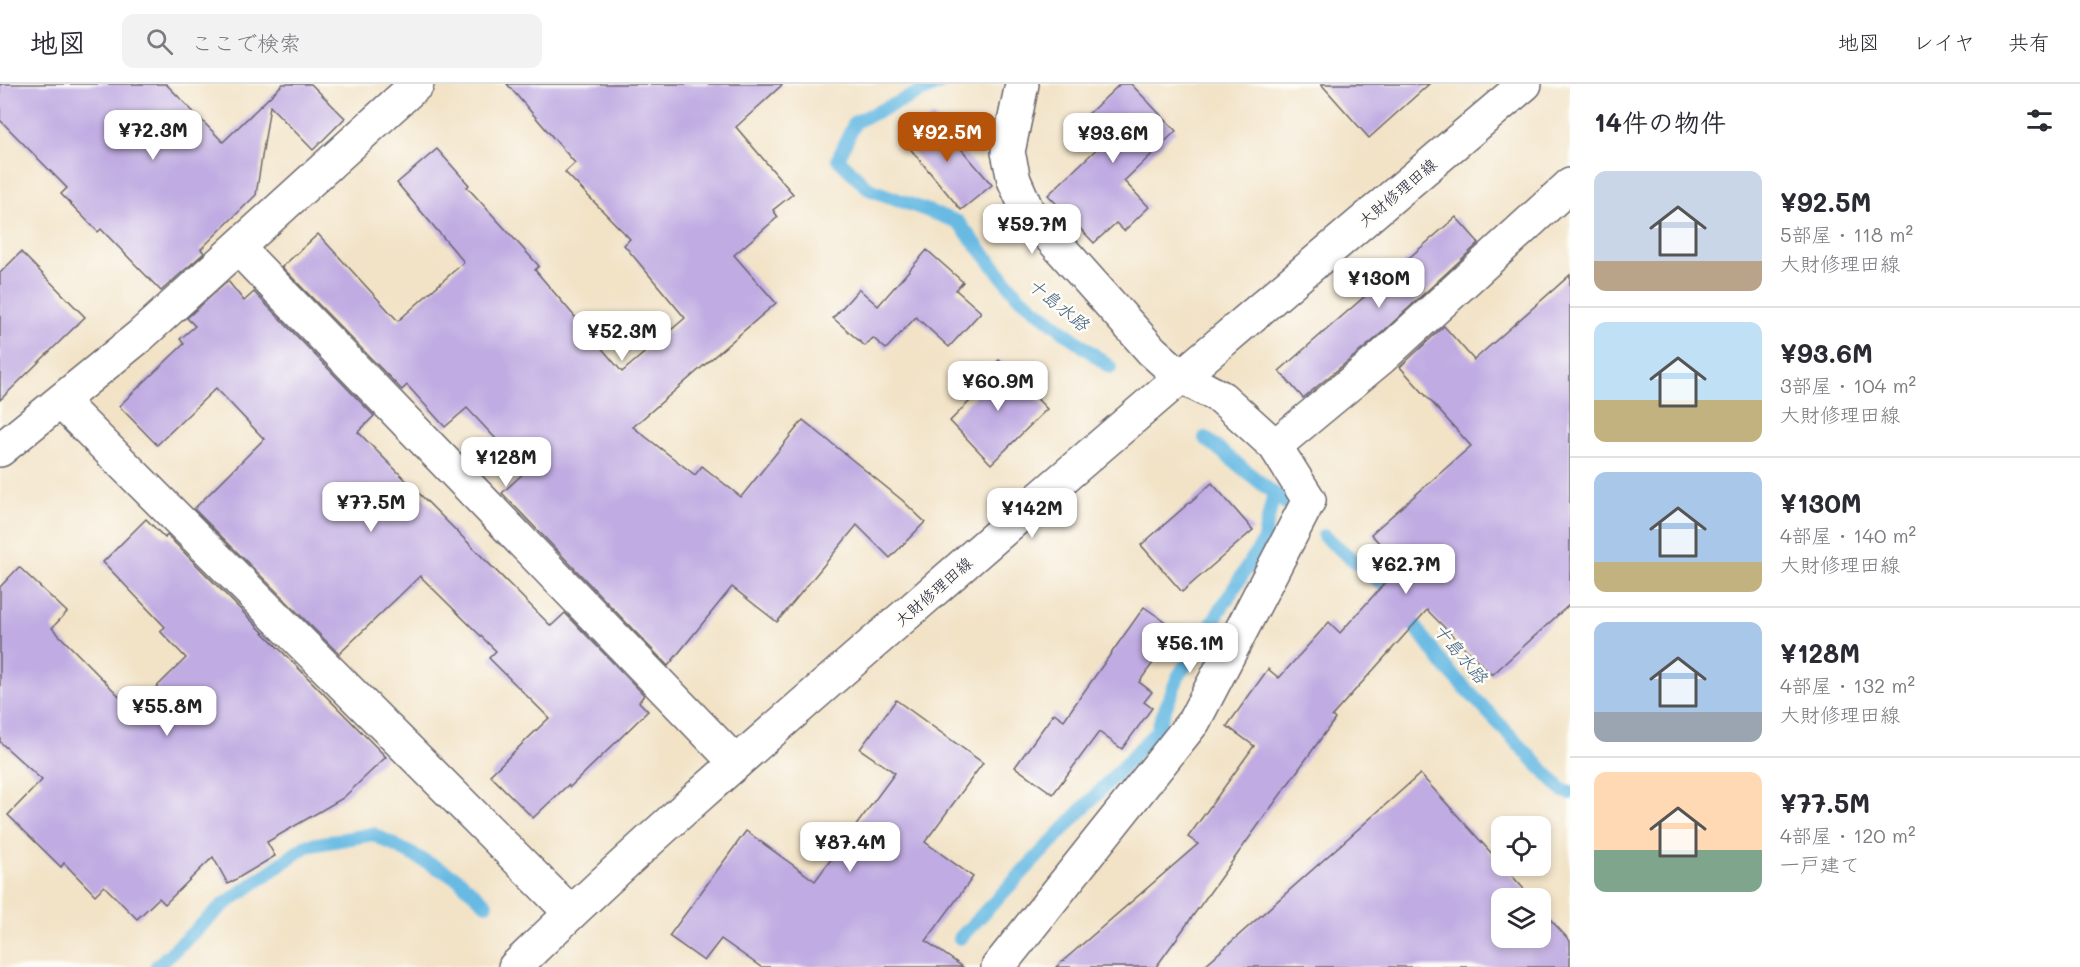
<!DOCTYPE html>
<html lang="ja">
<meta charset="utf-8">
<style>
:root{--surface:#fff;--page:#f2f2f3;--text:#2b2b33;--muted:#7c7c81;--line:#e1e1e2;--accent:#b45309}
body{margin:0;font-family:Mali,"Klee One",sans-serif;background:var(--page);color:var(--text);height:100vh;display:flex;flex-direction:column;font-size:22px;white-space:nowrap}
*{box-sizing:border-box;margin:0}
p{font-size:20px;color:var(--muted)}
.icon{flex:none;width:33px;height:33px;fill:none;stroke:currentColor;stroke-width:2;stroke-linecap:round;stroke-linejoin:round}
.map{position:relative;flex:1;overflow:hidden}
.details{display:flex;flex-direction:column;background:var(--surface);width:510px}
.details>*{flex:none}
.fabs{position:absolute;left:1491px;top:732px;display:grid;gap:12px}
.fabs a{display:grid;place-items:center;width:60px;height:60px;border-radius:12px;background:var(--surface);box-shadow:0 3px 9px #0003;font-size:30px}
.price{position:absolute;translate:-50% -51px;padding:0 14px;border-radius:12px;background:#fff;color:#222;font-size:20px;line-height:39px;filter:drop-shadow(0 2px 3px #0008)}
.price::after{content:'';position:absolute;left:50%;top:36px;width:18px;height:14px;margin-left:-9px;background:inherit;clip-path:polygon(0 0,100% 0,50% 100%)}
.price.current{background:var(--accent);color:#fff}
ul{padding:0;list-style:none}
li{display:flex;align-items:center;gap:18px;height:150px;padding:0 24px}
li+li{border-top:2px solid var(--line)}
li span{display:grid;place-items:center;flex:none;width:168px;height:120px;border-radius:12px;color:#555}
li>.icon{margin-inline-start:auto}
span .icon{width:72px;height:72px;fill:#fffc;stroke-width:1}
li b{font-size:26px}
h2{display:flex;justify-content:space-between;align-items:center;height:72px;padding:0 24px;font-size:26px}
header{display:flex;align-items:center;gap:36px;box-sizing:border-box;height:84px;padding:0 30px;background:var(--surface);border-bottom:2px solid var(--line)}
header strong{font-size:28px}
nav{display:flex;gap:33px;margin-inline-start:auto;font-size:21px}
.search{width:420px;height:54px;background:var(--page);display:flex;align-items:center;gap:15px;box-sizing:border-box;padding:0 21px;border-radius:12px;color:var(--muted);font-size:22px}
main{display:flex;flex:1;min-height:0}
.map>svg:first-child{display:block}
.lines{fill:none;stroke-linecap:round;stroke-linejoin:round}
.stream{stroke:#68bae3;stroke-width:14}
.building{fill:#c0abe2}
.minor-casing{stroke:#6b666c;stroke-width:36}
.tertiary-casing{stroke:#6b666c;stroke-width:36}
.minor{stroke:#fff;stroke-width:33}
.tertiary{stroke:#fff;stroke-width:33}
.labels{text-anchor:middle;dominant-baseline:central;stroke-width:5;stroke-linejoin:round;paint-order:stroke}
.street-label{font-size:16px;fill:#22223b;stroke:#fdfcf7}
.water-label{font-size:18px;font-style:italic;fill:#3e5f7e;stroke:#fdfcf7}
</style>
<header>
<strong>地図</strong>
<div class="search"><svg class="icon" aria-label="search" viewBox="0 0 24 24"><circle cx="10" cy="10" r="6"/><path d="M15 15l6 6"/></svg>ここで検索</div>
<nav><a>地図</a><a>レイヤ</a><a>共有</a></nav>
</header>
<main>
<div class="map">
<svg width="1570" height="883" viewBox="0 0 1570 883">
<rect width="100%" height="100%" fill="#fdfcf7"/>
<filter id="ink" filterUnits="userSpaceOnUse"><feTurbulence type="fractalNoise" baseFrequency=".0167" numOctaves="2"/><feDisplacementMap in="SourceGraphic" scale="12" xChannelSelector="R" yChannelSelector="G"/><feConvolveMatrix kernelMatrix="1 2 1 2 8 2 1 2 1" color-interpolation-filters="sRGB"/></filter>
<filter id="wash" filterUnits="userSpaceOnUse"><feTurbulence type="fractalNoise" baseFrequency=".008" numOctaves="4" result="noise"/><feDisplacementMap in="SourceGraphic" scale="24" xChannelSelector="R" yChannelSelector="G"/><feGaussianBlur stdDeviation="1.35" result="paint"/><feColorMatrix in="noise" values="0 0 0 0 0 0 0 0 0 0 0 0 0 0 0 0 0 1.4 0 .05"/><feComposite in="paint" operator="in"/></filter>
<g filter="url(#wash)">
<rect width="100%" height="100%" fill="#f2e3c7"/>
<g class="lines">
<!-- stream -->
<g class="stream">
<path d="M938,0L855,38L838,75L869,105L958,138L1018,212L1110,283"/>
<path d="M1205,354L1288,421"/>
<path d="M1324,452L1386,503L1446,584L1563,707L1570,709"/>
<path d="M960,854L1156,648L1178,593L1263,458L1274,409"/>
<path d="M156,883L222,822L306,762L373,750L457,794L486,820"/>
</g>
</g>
<g id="blocks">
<!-- building -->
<g class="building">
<path d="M0,0H166L223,58L283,0H311L345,34L313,66L270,22L256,111L201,165L204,169L161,207L101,145L98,148L61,110L67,104L0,36Z"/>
<path d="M507,0H783L736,43L793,110L773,126L778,133L734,171L776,219L633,343L695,391L702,382L741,413L803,336L902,416L925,438L890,474L857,441L777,538L732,503L668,582L502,409L526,387L467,324L445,343L407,301L402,306L282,183L318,150L398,237L464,178L397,99L437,65L469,101L467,103L539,182L535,186L622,288L685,234L624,161L630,155L565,88L575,79Z"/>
<path d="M1120,0H1131L1176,47L1124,97L1149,123L1124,147L1116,139L1094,159L1048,111L1104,58L1083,35Z"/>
<path d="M1321,0H1429L1369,54Z"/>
<path d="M933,32L992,101L961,126L903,56Z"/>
<path d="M1456,133L1479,159L1375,255L1303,314L1279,287Z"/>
<path d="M927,166L963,198L956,206L981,228L949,263L916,233L886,265L873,254L865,262L833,234L859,205L878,222Z"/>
<path d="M21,168L85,233L0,316V189Z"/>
<path d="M1570,191V520L1492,591L1427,526L1332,632L1335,635L1156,883H1056L1198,760L1188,753L1254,662L1227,642L1268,585L1279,594L1329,538L1340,549L1400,482L1371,450L1471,362L1400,283L1444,242L1474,276Z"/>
<path d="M228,197L244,217L254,208L374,332L358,348L551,542L565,529L644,611L639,618L648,627L570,703L568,701L533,734L490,691L549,634L489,574L496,567L420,492L339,570L194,425L264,355L216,304L157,361L119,322L184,260L180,255L195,242L187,234Z"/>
<path d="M999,276L1047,325L991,380L950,337L976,311L970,304Z"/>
<path d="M1212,399L1253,446L1182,508L1141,461Z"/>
<path d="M146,435L165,454L167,451L386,673L343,714L267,758L275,772L228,800L213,773L165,820L159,814L137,835L104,802L95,811L64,779L61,783L8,731L42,696L0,658V503L19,483L67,528L52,544L133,626L186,574L160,547L165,543L103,478Z"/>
<path d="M1144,523L1177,546L1139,598L1152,608L1144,618L1152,624L1122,665L1099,648L1053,710L1015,683L1054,629L1064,636Z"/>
<path d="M896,616L983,679L925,758L973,793L926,857L963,883H761L721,855L704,877L669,852L746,747L815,797L895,689L860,665Z"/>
<path d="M1420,690L1532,814H1502V854H1540V824L1570,857V883H1203Z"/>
</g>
</g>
</g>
<g filter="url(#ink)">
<use href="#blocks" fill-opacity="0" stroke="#6b666c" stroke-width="1.5"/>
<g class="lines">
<defs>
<g id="minor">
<path d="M239,165L736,679"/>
<path d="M61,318L571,829"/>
<path d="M1275,362L1380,275L1570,101"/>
<path d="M0,366L140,252L417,0"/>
<path d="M998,883L1194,637L1309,416L1275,362L1222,314L1180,292L1152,267L1028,128L1014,96L1008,68L1022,0"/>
</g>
<path id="tertiary" d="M515,883C644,757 780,640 916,522C1117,346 1321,173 1525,0"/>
</defs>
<!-- minor casing -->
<use href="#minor" class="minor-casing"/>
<!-- tertiary casing -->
<use href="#tertiary" class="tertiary-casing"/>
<!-- minor -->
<use href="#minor" class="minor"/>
<!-- tertiary -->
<use href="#tertiary" class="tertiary"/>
</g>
</g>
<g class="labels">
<!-- street labels -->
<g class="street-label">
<text transform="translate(1397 108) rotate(-40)">大財修理田線</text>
<text transform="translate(933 507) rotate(-41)">大財修理田線</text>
</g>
<!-- water labels -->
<g class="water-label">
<text transform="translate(1059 220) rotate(39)">十島水路</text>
<text transform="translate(1461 569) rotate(50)">十島水路</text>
</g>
</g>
</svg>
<div class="fabs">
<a><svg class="icon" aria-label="locate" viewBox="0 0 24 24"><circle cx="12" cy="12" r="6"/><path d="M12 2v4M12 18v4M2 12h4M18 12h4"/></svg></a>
<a><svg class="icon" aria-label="layers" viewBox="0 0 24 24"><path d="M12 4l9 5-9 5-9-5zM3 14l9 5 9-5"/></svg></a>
</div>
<b class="price" style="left:153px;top:77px">¥72.3M</b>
<b class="price current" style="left:947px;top:79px">¥92.5M</b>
<b class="price" style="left:1113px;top:80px">¥93.6M</b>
<b class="price" style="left:1032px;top:171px">¥59.7M</b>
<b class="price" style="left:1379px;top:225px">¥130M</b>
<b class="price" style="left:622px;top:278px">¥52.3M</b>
<b class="price" style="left:998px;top:328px">¥60.9M</b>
<b class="price" style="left:506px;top:404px">¥128M</b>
<b class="price" style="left:371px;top:449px">¥77.5M</b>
<b class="price" style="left:1032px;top:455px">¥142M</b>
<b class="price" style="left:1406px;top:511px">¥62.7M</b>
<b class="price" style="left:1190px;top:590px">¥56.1M</b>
<b class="price" style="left:167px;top:653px">¥55.8M</b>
<b class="price" style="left:850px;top:789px">¥87.4M</b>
</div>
<section class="details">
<h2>14件の物件<svg class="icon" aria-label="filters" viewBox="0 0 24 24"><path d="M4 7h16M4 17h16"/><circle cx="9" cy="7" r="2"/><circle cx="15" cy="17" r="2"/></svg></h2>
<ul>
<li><span style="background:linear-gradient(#c9d6e8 75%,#b9a48a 0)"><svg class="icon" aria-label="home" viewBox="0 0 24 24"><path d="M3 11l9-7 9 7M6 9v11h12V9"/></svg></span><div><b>¥92.5M</b><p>5部屋 · 118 m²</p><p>大財修理田線</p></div></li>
<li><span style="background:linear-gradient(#bfe0f5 65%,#c2b280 0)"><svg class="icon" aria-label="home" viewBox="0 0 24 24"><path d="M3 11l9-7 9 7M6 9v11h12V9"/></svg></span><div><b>¥93.6M</b><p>3部屋 · 104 m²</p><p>大財修理田線</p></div></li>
<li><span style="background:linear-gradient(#a9c7e8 75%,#c2b280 0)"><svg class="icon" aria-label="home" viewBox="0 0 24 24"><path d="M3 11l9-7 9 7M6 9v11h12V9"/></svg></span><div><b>¥130M</b><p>4部屋 · 140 m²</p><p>大財修理田線</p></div></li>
<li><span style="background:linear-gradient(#a9c7e8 75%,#9aa5b1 0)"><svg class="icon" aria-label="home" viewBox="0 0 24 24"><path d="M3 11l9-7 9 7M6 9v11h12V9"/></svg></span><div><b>¥128M</b><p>4部屋 · 132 m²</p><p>大財修理田線</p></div></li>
<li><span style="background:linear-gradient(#ffd9b3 65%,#7fa58c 0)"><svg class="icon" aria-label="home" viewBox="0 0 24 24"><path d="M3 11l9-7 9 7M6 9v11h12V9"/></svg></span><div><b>¥77.5M</b><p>4部屋 · 120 m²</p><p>一戸建て</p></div></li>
</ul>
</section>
</main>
